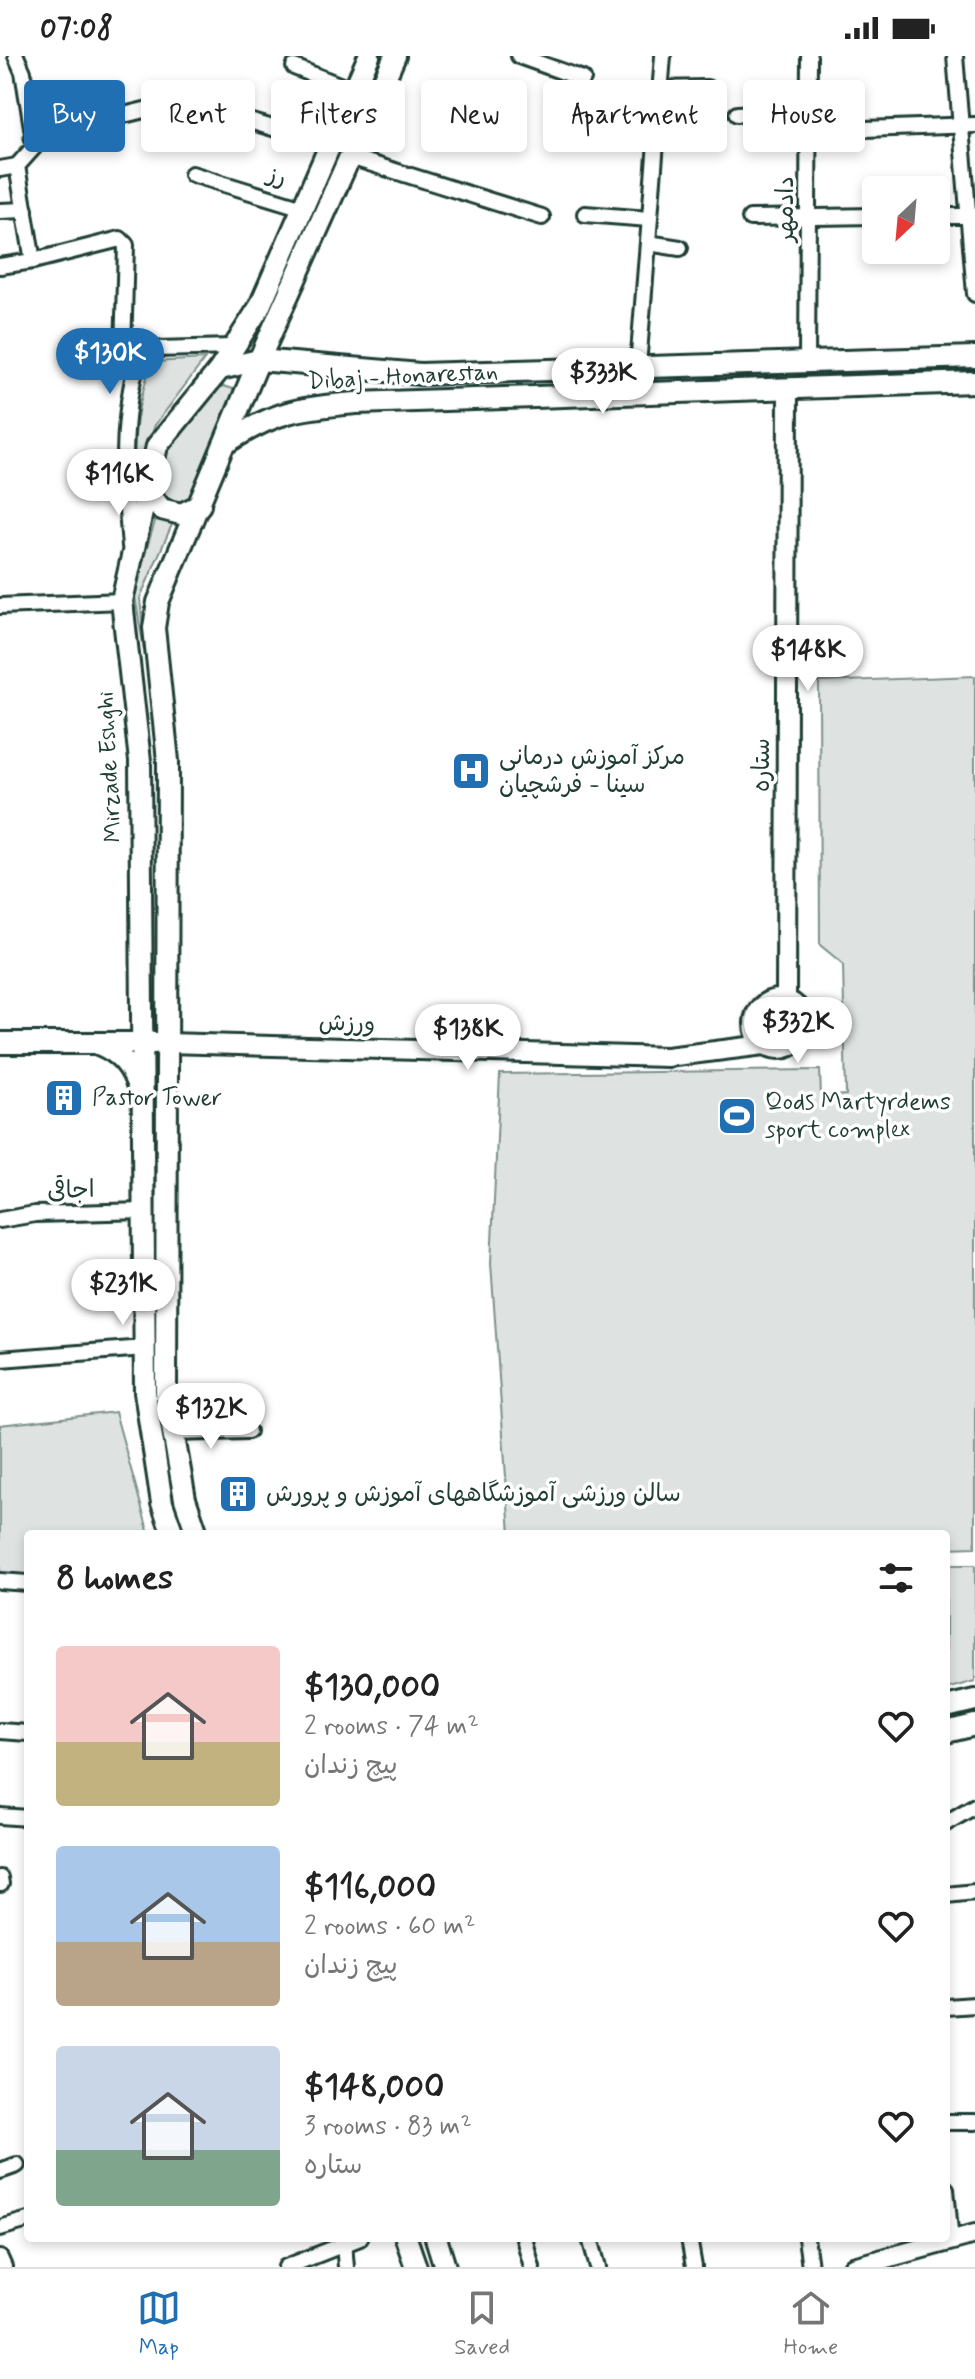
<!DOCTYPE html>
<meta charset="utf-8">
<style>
:root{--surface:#fff;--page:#f6f6f6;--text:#222;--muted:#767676;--line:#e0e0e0;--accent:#1f6fb2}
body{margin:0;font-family:Mynerve,"Playpen Sans Arabic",sans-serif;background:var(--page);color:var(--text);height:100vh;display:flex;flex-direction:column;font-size:30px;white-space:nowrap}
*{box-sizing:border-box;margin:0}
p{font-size:26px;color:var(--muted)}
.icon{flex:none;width:44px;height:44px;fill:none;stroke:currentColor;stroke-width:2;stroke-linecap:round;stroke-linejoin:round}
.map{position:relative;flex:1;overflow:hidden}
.drawer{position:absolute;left:24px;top:1474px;width:926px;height:712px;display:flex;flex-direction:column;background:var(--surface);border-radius:8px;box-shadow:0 4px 12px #0003}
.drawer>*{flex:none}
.guide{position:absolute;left:24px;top:24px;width:928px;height:72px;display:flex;gap:16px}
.needle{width:52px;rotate:206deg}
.controls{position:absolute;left:862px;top:120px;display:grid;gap:16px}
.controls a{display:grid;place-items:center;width:88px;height:88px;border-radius:8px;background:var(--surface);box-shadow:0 4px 12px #0003;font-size:40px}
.price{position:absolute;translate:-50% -68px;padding:0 18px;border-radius:28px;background:#fff;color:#222;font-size:26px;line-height:52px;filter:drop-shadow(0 2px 4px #0008)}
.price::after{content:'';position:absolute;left:50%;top:48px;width:24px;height:18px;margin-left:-12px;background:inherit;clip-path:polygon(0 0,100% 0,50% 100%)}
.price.active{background:var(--accent);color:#fff}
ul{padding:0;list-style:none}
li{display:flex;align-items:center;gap:24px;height:200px;padding:0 32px}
li span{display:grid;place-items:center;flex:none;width:224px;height:160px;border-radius:8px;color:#555}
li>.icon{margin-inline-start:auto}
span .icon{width:96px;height:96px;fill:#fffc;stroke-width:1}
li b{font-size:34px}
h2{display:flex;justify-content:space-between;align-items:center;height:96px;padding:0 32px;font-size:34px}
.tag{padding:0 28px;border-radius:8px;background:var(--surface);box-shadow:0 4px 12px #0003;font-size:28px;line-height:72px}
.tag.active{background:var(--accent);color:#fff}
.status{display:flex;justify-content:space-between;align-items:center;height:56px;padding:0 40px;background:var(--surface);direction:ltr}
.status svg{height:22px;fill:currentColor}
.menu{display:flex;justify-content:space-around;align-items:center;height:112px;border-top:2px solid var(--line);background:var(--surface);font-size:22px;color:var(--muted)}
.menu a{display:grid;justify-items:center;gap:4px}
.menu .active{color:var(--accent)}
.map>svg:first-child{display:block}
.green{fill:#dee3e2;stroke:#7e908b;stroke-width:2}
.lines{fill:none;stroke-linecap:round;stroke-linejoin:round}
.minor-casing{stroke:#1f3d34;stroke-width:20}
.tertiary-casing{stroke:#1f3d34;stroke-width:24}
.secondary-casing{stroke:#1f3d34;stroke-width:26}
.minor{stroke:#fff;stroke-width:14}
.tertiary{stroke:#fff;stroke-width:18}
.secondary{stroke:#fff;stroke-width:20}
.labels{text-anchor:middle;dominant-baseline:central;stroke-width:7;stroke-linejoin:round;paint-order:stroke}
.street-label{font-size:24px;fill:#1f3d34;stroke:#fff}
.poi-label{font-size:24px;fill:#1f3d34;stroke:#fff;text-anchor:start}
</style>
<div class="status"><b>07:08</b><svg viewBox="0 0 49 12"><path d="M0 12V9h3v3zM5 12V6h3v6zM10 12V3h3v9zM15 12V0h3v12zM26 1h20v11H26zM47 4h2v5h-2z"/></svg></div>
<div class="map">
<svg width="975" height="2211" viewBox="0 0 975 2211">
<rect width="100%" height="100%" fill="#fff"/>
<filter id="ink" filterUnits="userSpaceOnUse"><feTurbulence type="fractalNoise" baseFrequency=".0125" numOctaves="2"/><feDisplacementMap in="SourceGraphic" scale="16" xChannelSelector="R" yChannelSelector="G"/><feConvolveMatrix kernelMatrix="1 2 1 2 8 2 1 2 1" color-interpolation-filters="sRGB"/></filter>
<g filter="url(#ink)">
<!-- green -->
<g class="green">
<path d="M205,303L155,369L136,423C131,380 138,346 152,306Z"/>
<path d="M218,329L234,333L238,341L193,440L184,445H171L158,434L160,406Z"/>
<path d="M157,459L174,464L140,542L147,613L134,534Z"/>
<path d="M975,620V1491L946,1492V1478H510L491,1207L500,1018L820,1014L821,1041L846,1039L843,908L820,889L819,626Z"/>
<path d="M115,1356L149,1478H28V1525L0,1522V1369Z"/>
<path d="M946,1509H975V1625L946,1633Z"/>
</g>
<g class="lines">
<defs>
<g id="minor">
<path d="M16,0L23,16L35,90L17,110L33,205L120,183L126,189L123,296L136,310"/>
<path d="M519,0L583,23"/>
<path d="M955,0L975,238"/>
<path d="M294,11L354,35"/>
<path d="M659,33L707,32"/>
<path d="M737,58L809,54"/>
<path d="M809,75L975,69"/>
<path d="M32,81L182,45L330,89"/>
<path d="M350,101L542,161"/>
<path d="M0,113L17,110"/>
<path d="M192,118L303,152"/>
<path d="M0,155L25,154"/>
<path d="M585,158L649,163"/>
<path d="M936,160H975"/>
<path d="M750,162L876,160"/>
<path d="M648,187L680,192"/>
<path d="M0,210L33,205"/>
<path d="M807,305L809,0"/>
<path d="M638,310L663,0"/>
<path d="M130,490C124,425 120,363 139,300L156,293L233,291"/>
<path d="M0,550L122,545"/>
<path d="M0,1164L35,1158L144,1155"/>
<path d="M0,1303L145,1292"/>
<path d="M173,1377L248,1375"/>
<path d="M0,1525L28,1527"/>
<path d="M0,1675L28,1677"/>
<path d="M0,1760L28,1762"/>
<path d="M946,1767L975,1750"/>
<path d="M0,1822L1,1828"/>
<path d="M946,1839L975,1836"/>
<path d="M946,1951L975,1949"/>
<path d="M946,2066H975"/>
<path d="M0,2115L17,2109"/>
<path d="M946,2133L951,2186"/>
<path d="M0,2172L28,2164"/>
<path d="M524,2182L532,2211"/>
<path d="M590,2182L598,2211"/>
<path d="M689,2182L694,2211"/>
<path d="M806,2182L810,2211"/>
<path d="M344,2188L346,2211"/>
<path d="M0,2202L4,2211"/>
<path d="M286,2211L360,2182"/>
</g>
<g id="tertiary">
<path d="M786,943L788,332"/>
<circle cx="779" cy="968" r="25"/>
<path d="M167,987L667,1001L764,989"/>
<path d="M853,2211L975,2178"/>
</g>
<g id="secondary">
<path d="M220,313L259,304L420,318L975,301"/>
<path d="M226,387C275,355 299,352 356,347L975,326"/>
<path d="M147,434L161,453L181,458L200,449"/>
<path d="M0,987H155"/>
<path d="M98,988C121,997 132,1011 139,1034"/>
<path d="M173,1478L162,1447L145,1336L140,705L122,545L157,390L220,313L259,252L369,0"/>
<path d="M197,1478L185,1443L166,1336L168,705L154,572L158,546L259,304L395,0"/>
<path d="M946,1651L975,1644"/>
<path d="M946,1676L975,1669"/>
<path d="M406,2182L416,2211"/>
<path d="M436,2182L445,2211"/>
</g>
</defs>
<!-- minor casing -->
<use href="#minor" class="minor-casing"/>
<!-- tertiary casing -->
<use href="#tertiary" class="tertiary-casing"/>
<!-- secondary casing -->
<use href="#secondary" class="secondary-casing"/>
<!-- minor -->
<use href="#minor" class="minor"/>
<!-- tertiary -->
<use href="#tertiary" class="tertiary"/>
<!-- secondary -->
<use href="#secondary" class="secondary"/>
</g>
</g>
<!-- icons -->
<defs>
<symbol id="hospital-square" viewBox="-11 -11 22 22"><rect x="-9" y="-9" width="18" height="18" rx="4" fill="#1f6fb2" stroke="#fff"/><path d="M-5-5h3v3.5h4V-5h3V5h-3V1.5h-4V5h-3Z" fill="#fff"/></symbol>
<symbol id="building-square" viewBox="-11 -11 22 22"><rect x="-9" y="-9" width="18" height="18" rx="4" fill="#1f6fb2" stroke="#fff"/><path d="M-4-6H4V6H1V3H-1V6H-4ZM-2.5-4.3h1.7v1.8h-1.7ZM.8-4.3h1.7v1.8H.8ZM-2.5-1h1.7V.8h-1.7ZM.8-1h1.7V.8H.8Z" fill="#fff"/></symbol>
<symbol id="stadium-square" viewBox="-11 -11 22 22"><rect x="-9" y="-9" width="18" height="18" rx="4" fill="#1f6fb2" stroke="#fff"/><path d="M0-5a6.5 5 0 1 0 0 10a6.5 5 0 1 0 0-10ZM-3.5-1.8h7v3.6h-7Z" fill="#fff"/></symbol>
</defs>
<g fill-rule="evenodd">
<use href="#hospital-square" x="449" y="693" width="44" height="44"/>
<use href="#building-square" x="42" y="1020" width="44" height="44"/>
<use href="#stadium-square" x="715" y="1038" width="44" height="44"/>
<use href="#building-square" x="216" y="1416" width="44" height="44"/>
</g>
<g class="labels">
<!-- street labels -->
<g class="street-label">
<text transform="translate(277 121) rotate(17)">رز</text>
<text transform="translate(786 153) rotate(-90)">دادمهر</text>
<text transform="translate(403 321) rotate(-3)">Dibaj - Honarestan</text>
<text transform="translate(762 709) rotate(-90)">ستاره</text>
<text transform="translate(110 711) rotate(-93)">Mirzade Eshghi</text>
<text transform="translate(347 968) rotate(2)">ورزش</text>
<text transform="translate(71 1135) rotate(-2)">اجاقی</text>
</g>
<!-- poi labels -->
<g class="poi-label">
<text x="499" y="701">مرکز آموزش درمانی<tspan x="499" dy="28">سینا - فرشچیان</tspan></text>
<text x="92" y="1042">Pastor Tower</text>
<text x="765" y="1046">Qods Martyrdems<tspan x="765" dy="28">sport complex</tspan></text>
<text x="266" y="1438">سالن ورزشی آموزشگاههای آموزش و پرورش</text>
</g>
</g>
</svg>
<div class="controls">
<a><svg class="needle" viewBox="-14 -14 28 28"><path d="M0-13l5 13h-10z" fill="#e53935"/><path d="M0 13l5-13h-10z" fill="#767676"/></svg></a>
</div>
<b class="price active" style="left:110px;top:340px">$130K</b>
<b class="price" style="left:603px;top:360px">$333K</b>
<b class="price" style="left:119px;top:461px">$116K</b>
<b class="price" style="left:808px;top:637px">$148K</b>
<b class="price" style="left:798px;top:1009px">$332K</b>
<b class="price" style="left:468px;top:1016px">$138K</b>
<b class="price" style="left:123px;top:1271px">$231K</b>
<b class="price" style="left:211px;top:1395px">$132K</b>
<div class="guide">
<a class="tag active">Buy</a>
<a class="tag">Rent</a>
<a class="tag">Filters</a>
<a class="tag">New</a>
<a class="tag">Apartment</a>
<a class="tag">House</a>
</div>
<section class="drawer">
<h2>8 homes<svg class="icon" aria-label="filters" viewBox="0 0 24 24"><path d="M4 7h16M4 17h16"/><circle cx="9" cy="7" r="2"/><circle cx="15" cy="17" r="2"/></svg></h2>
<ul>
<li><span style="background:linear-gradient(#f6c9c9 60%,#c2b280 0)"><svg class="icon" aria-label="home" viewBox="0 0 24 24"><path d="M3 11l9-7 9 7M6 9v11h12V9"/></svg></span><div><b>$130,000</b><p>2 rooms · 74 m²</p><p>پیچ زندان</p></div><svg class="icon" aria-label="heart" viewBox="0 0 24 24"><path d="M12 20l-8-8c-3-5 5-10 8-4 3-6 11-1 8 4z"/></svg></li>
<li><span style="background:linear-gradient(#a9c7e8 60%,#b9a48a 0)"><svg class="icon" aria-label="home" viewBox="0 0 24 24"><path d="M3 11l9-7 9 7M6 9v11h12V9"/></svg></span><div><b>$116,000</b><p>2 rooms · 60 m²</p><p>پیچ زندان</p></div><svg class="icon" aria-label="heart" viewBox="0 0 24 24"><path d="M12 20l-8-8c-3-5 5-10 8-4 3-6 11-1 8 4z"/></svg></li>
<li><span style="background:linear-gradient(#c9d6e8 65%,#7fa58c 0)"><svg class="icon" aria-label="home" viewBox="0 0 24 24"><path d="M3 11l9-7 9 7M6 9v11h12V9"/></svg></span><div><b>$148,000</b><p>3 rooms · 83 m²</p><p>ستاره</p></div><svg class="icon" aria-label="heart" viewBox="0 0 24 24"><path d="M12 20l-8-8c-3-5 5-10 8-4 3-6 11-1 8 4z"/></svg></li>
</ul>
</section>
</div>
<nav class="menu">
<a class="active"><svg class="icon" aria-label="map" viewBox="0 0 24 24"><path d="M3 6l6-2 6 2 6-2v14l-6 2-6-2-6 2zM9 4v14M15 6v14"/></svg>Map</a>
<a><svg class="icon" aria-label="saved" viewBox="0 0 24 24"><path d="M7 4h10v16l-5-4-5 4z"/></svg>Saved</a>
<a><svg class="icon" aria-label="home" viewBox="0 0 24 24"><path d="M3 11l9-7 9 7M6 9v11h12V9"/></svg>Home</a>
</nav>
